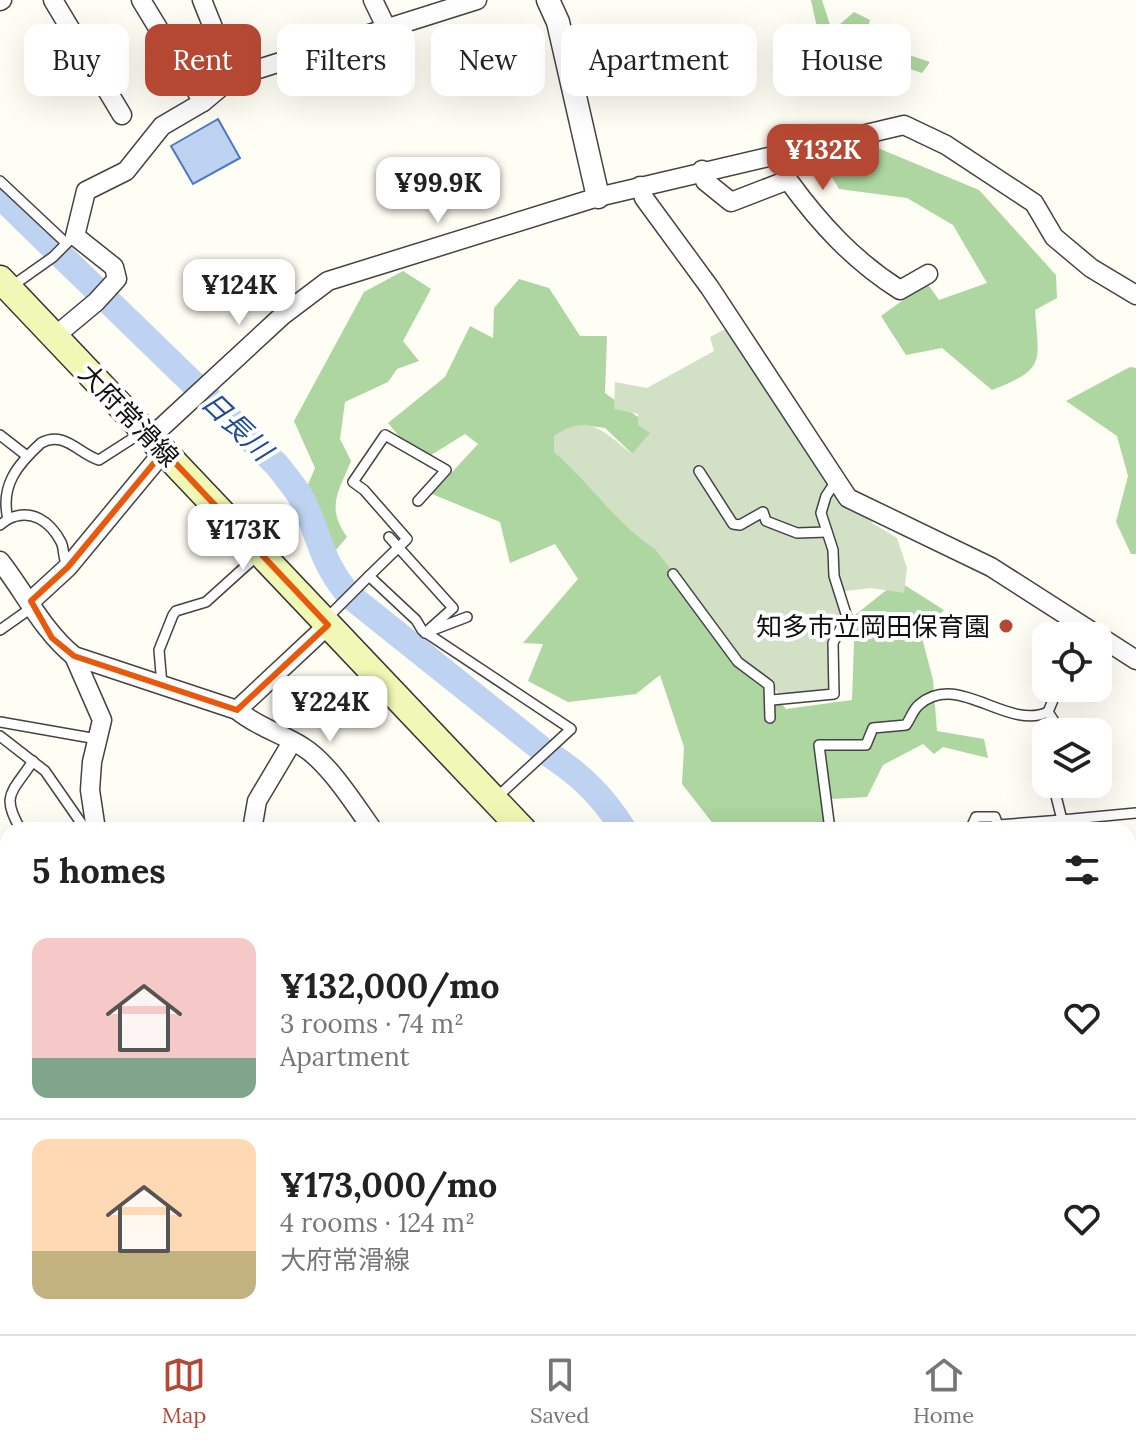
<!DOCTYPE html>
<meta charset="utf-8">
<style>
:root{--surface:#fff;--page:#f2f2f2;--text:#222;--muted:#767676;--line:#e0e0e0;--accent:#b54833}
body{margin:0;font-family:Lora,"Noto Sans JP",serif;background:var(--page);color:var(--text);height:100vh;display:flex;flex-direction:column;font-size:30px;white-space:nowrap}
*{box-sizing:border-box;margin:0}
p{font-size:26px;color:var(--muted)}
.icon{flex:none;width:44px;height:44px;fill:none;stroke:currentColor;stroke-width:2;stroke-linecap:round;stroke-linejoin:round}
.map{position:relative;flex:1;overflow:hidden}
.details{position:absolute;left:0px;top:822px;width:1136px;height:512px;display:flex;flex-direction:column;background:var(--surface);border-radius:24px 24px 0 0;box-shadow:0 8px 32px #0002}
.details>*{flex:none}
.top-card{position:absolute;left:24px;top:24px;width:1088px;height:72px;display:flex;gap:16px}
.buttons{position:absolute;left:1032px;top:622px;display:grid;gap:16px}
.buttons a{display:grid;place-items:center;width:80px;height:80px;border-radius:16px;background:var(--surface);box-shadow:0 8px 32px #0002;font-size:40px}
.price{position:absolute;translate:-50% -68px;padding:0 18px;border-radius:16px;background:#fff;color:#222;font-size:26px;line-height:52px;filter:drop-shadow(0 2px 4px #0008)}
.price::after{content:'';position:absolute;left:50%;top:48px;width:24px;height:18px;margin-left:-12px;background:inherit;clip-path:polygon(0 0,100% 0,50% 100%)}
.price.active{background:var(--accent);color:#fff}
ul{padding:0;list-style:none}
li{display:flex;align-items:center;gap:24px;height:200px;padding:0 32px}
li+li{border-top:2px solid var(--line)}
li span{display:grid;place-items:center;flex:none;width:224px;height:160px;border-radius:16px;color:#555}
li>.icon{margin-inline-start:auto}
span .icon{width:96px;height:96px;fill:#fffc;stroke-width:1}
li b{font-size:34px}
h2{display:flex;justify-content:space-between;align-items:center;height:96px;padding:0 32px;font-size:34px}
.tag{padding:0 28px;border-radius:16px;background:var(--surface);box-shadow:0 8px 32px #0002;font-size:28px;line-height:72px}
.tag.active{background:var(--accent);color:#fff}
.tabs{display:flex;justify-content:space-around;align-items:center;height:112px;border-top:2px solid var(--line);background:var(--surface);font-size:22px;color:var(--muted)}
.tabs a{display:grid;justify-items:center;gap:4px}
.tabs .active{color:var(--accent)}
.map>svg:first-child{display:block}
.forest{fill:#add6a0}
.cemetery{fill:#d2e0c5}
.water{fill:#bdd3f1;stroke:#4a79c2;stroke-width:2}
.lines{fill:none;stroke-linecap:round;stroke-linejoin:round}
.stream{stroke:#4a79c2;stroke-width:4}
.river{stroke:#bdd3f1;stroke-width:26}
.service-casing{stroke:#434343;stroke-width:12}
.minor-casing{stroke:#434343;stroke-width:21}
.tertiary-casing{stroke:#434343;stroke-width:25}
.secondary-casing{stroke:#323232;stroke-width:29}
.service{stroke:#fff;stroke-width:9}
.minor{stroke:#fff;stroke-width:18}
.tertiary{stroke:#fff;stroke-width:22}
.secondary{stroke:#f1f8b5;stroke-width:26}
.marked{fill:none;stroke:#e8590c;stroke-width:6;stroke-linejoin:round}
.poi-dot{fill:#b54833;stroke:#fff;stroke-width:3}
.labels{text-anchor:middle;dominant-baseline:central;stroke-width:8;stroke-linejoin:round;paint-order:stroke}
.street-label{font-size:26px;fill:#101010;stroke:#fff}
.poi-label{font-size:26px;fill:#101010;stroke:#fff;text-anchor:end}
.water-label{font-size:28px;font-style:italic;fill:#234c98;stroke:#fff}
</style>
<div class="map">
<svg width="1136" height="1334" viewBox="0 0 1136 1334">
<rect width="100%" height="100%" fill="#fefef4"/>
<!-- forest -->
<g class="forest">
<path d="M811,0H822L832,31L854,12L870,20L865,36L874,43L930,62L922,73L886,61L845,66L823,55Z"/>
<path d="M873,146L979,190L1056,275L1057,298L1035,310C1039,363 1046,369 992,390L942,348L906,355L881,316L927,283L939,300L987,283L953,225L907,198L839,189L827,169L799,159Z"/>
<path d="M403,271L431,289L403,341L419,361L397,369L388,382L345,402L340,439L351,461C338,493 326,507 347,537L335,551L322,548L316,527L322,516L306,489L315,468L294,421L364,292Z"/>
<path d="M519,279L549,288L580,336H607L605,393L679,447L659,479L605,428L583,425L646,536L786,709L852,700L855,615L898,581L944,610L921,634L933,680L937,731L984,739L988,758L943,747L934,754L923,744L883,765L867,797L832,799V830H718L682,784L684,747L660,675L636,694L568,702L528,681L543,644L523,643L578,579L555,544L510,563L500,522L432,494L478,444L465,434L420,462L388,423L445,377L470,326L493,338L494,308Z"/>
<path d="M1130,367L1136,368V554H1131L1116,522L1128,476L1117,436L1066,401Z"/>
</g>
<!-- cemetery -->
<path class="cemetery" d="M729,327L873,519L872,523L897,538L907,568L904,593L871,588L837,592L843,617L832,632L831,693L779,695L769,680L747,667L655,549C616,524 589,482 554,452V436C590,412 603,432 632,454L650,433L638,425V414L614,409L615,382L647,388L714,351L710,337Z"/>
<!-- water -->
<path class="water" d="M218,119L240,158L193,184L171,146Z"/>
<g class="lines">
<!-- stream -->
<path class="stream" d="M959,1326L989,1334"/>
<!-- river -->
<path class="river" d="M0,196L277,465C286,477 297,489 303,501C321,539 320,561 350,596L544,751C579,773 602,795 624,830"/>
<defs>
<g id="service">
<path d="M0,181L66,243"/>
<path d="M12,286L53,257L69,241"/>
<path d="M0,435L27,456"/>
<path d="M699,471L733,524L740,525L763,512L766,521L797,533L827,532"/>
<path d="M8,519C31,508 50,521 61,542C65,550 62,558 68,567"/>
<path d="M0,525L8,519C0,486 17,465 41,443C64,430 79,454 99,460L141,433"/>
<path d="M389,537L453,608L425,633L467,617"/>
<path d="M673,574L738,662L769,685L770,718"/>
<path d="M369,576L407,539L364,490L353,482L385,435L446,470L418,501"/>
<path d="M327,618L369,576L416,620L422,630L571,729L496,798"/>
<path d="M0,630L34,606"/>
<path d="M162,685L159,650L173,615L176,611L206,602L258,555"/>
<path d="M772,700L834,694L833,643L847,617L834,576L833,550L821,513L826,496L836,481"/>
<path d="M0,722L97,739"/>
<path d="M1056,732V724L1048,712L1058,688"/>
<path d="M0,736L45,771L86,830"/>
<path d="M1053,784L1062,820L1136,813"/>
<path d="M21,830C0,795 12,793 33,761"/>
<path d="M830,830L819,745H866L873,728L906,725C911,718 913,709 920,704C958,671 1007,731 1048,712"/>
<path d="M970,830L976,817H995L998,825L1062,820"/>
<path d="M0,869L8,877"/>
<path d="M0,1046L8,1031"/>
<path d="M1128,1150L1136,1154"/>
<path d="M0,1184L8,1189"/>
<path d="M58,1334L61,1326"/>
<path d="M543,1334L551,1326"/>
<path d="M643,1334L646,1326"/>
<path d="M754,1334L757,1326"/>
</g>
<g id="minor">
<path d="M53,0L122,115"/>
<path d="M141,0L203,102"/>
<path d="M202,0L233,77"/>
<path d="M373,0L386,27"/>
<path d="M0,1L2,0"/>
<path d="M702,170L705,181L731,202L788,180C820,224 854,261 900,290L928,274"/>
<path d="M640,186L644,198L710,288L848,498L991,567L1136,660"/>
<path d="M54,337L96,302L117,279L114,267L75,236L86,191L126,171L162,126L203,102L233,77L477,0"/>
<path d="M151,437L283,315L328,281L598,197L904,125L946,145L1034,203L1054,237L1091,268L1136,295"/>
<path d="M0,561C25,593 43,631 74,656L237,710C259,728 281,733 303,747C329,763 355,805 373,830"/>
<path d="M31,601L68,567L164,451"/>
<path d="M74,656L102,720L92,762L90,790L96,830"/>
<path d="M237,710L328,625"/>
<path d="M252,830L257,801L292,742"/>
<path d="M1128,897L1136,896"/>
<path d="M0,986L8,1002"/>
<path d="M1128,1053L1136,1052"/>
<path d="M0,1071L8,1077"/>
<path d="M1128,1194L1136,1196"/>
<path d="M0,1304L8,1285"/>
<path d="M150,1326V1334"/>
<path d="M297,1334L301,1326"/>
<path d="M669,1334L674,1326"/>
</g>
<g id="tertiary">
<path d="M548,0L558,22L598,197"/>
<path d="M1007,1326L1026,1334"/>
</g>
<g id="secondary">
<path d="M0,279L523,830"/>
<path d="M1128,1025L1136,1023"/>
</g>
</defs>
<!-- service casing -->
<use href="#service" class="service-casing"/>
<!-- minor casing -->
<use href="#minor" class="minor-casing"/>
<!-- tertiary casing -->
<use href="#tertiary" class="tertiary-casing"/>
<!-- secondary casing -->
<use href="#secondary" class="secondary-casing"/>
<!-- service -->
<use href="#service" class="service"/>
<!-- minor -->
<use href="#minor" class="minor"/>
<!-- tertiary -->
<use href="#tertiary" class="tertiary"/>
<!-- secondary -->
<use href="#secondary" class="secondary"/>
</g>
<!-- marked area -->
<path class="marked" d="M164,451L328,625L237,710L74,656L52,638L31,601L68,567Z"/>
<!-- markers -->
<circle class="poi-dot" cx="1006" cy="626" r="8"/>
<g class="labels">
<!-- street labels -->
<g class="street-label">
<text transform="translate(129 415) rotate(46)">大府常滑線</text>
</g>
<!-- poi labels -->
<g class="poi-label">
<text x="990" y="626">知多市立岡田保育園</text>
</g>
<!-- water labels -->
<g class="water-label">
<text transform="translate(237 426) rotate(44)">日長川</text>
</g>
</g>
</svg>
<div class="buttons">
<a><svg class="icon" aria-label="locate" viewBox="0 0 24 24"><circle cx="12" cy="12" r="6"/><path d="M12 2v4M12 18v4M2 12h4M18 12h4"/></svg></a>
<a><svg class="icon" aria-label="layers" viewBox="0 0 24 24"><path d="M12 4l9 5-9 5-9-5zM3 14l9 5 9-5"/></svg></a>
</div>
<b class="price active" style="left:823px;top:192px">¥132K</b>
<b class="price" style="left:438px;top:225px">¥99.9K</b>
<b class="price" style="left:239px;top:327px">¥124K</b>
<b class="price" style="left:243px;top:572px">¥173K</b>
<b class="price" style="left:330px;top:744px">¥224K</b>
<div class="top-card">
<a class="tag">Buy</a>
<a class="tag active">Rent</a>
<a class="tag">Filters</a>
<a class="tag">New</a>
<a class="tag">Apartment</a>
<a class="tag">House</a>
</div>
<section class="details">
<h2>5 homes<svg class="icon" aria-label="filters" viewBox="0 0 24 24"><path d="M4 7h16M4 17h16"/><circle cx="9" cy="7" r="2"/><circle cx="15" cy="17" r="2"/></svg></h2>
<ul>
<li><span style="background:linear-gradient(#f6c9c9 75%,#7fa58c 0)"><svg class="icon" aria-label="home" viewBox="0 0 24 24"><path d="M3 11l9-7 9 7M6 9v11h12V9"/></svg></span><div><b>¥132,000/mo</b><p>3 rooms · 74 m²</p><p>Apartment</p></div><svg class="icon" aria-label="heart" viewBox="0 0 24 24"><path d="M12 20l-8-8c-3-5 5-10 8-4 3-6 11-1 8 4z"/></svg></li>
<li><span style="background:linear-gradient(#ffd9b3 70%,#c2b280 0)"><svg class="icon" aria-label="home" viewBox="0 0 24 24"><path d="M3 11l9-7 9 7M6 9v11h12V9"/></svg></span><div><b>¥173,000/mo</b><p>4 rooms · 124 m²</p><p>大府常滑線</p></div><svg class="icon" aria-label="heart" viewBox="0 0 24 24"><path d="M12 20l-8-8c-3-5 5-10 8-4 3-6 11-1 8 4z"/></svg></li>
</ul>
</section>
</div>
<nav class="tabs">
<a class="active"><svg class="icon" aria-label="map" viewBox="0 0 24 24"><path d="M3 6l6-2 6 2 6-2v14l-6 2-6-2-6 2zM9 4v14M15 6v14"/></svg>Map</a>
<a><svg class="icon" aria-label="saved" viewBox="0 0 24 24"><path d="M7 4h10v16l-5-4-5 4z"/></svg>Saved</a>
<a><svg class="icon" aria-label="home" viewBox="0 0 24 24"><path d="M3 11l9-7 9 7M6 9v11h12V9"/></svg>Home</a>
</nav>
